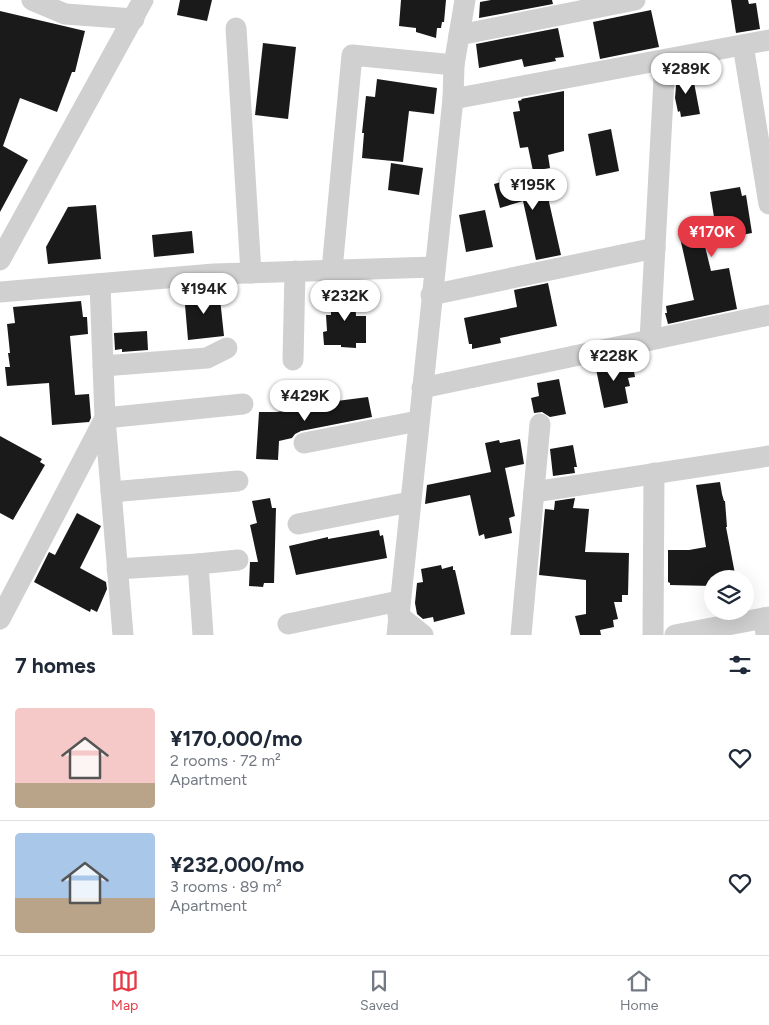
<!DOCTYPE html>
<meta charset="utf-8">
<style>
:root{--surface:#fff;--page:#f2f2f3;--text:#1f2937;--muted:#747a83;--line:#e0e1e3;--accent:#e63946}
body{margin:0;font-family:Figtree,sans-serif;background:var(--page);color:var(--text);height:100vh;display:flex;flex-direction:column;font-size:19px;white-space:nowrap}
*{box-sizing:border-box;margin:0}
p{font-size:16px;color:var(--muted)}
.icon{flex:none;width:28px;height:28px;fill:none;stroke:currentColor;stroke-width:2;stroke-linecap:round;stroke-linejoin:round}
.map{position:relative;height:635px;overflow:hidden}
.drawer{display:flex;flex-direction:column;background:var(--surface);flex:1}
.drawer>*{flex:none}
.fabs{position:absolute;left:704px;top:570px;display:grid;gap:10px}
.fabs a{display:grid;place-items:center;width:50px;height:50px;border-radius:50%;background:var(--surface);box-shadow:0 5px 20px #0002;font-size:25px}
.price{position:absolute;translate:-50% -42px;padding:0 11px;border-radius:18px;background:#fff;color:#222;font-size:16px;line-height:32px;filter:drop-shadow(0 1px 2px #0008)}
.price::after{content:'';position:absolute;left:50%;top:30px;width:15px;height:11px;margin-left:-8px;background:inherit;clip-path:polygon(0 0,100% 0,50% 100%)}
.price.active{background:var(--accent);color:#fff}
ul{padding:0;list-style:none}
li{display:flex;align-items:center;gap:15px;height:125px;padding:0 15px}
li+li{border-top:1px solid var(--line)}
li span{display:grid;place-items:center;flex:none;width:140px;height:100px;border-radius:5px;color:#555}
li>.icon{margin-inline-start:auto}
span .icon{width:60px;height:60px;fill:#fffc;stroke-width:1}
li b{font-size:21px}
h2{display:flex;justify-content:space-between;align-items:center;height:60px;padding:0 15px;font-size:21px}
.tab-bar{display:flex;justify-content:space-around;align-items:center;height:70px;border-top:1px solid var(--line);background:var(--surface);font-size:14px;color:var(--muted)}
.tab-bar a{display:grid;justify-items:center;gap:2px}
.tab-bar .active{color:var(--accent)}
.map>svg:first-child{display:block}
.building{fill:#1a1a1a}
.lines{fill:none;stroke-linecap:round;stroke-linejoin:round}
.minor{stroke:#d0d0d0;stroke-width:21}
</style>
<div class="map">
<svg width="769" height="635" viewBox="0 0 769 635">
<rect width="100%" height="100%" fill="#fff"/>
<!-- building -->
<g class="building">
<path d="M180,0H212L207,21L177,15Z"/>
<path d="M401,0H446L444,22H442L441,28H437L436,38L416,32V28L399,26Z"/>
<path d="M491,0H552L553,4L479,18L480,2Z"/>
<path d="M731,0H748L749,4L756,3L760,29L736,33Z"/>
<path d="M651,10L659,47L600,59L593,22Z"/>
<path d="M0,11L85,31L75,72H72L57,112L20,98L3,146L28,160L0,212Z"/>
<path d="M558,28L564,57L555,58L556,61L524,67L522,59L479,68L476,44Z"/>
<path d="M263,43L296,47L288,119L255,115Z"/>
<path d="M692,72L700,114L681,117L680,111L678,112L675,98L677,74Z"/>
<path d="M377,79L437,88L434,114L409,111L403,162L362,158L364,133H362L366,96L375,97Z"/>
<path d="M564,91V151L548,155L550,168L533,171L528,147L520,148L513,112L520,111L518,101L522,100L521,99Z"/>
<path d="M611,129L619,171L596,176L588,134Z"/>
<path d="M391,163L423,168L419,195L388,190Z"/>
<path d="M542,171L561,255L536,260L523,201L500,208L494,184Z"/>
<path d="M740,187L742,196L746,195L752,233L704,242L711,271L729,268L737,309L668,324L665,313H667L666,306L694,300L679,233L707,226L706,218L714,217L710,192Z"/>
<path d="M96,205L101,259L48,264L46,247L68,207Z"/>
<path d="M485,210L493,247L466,252L459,215Z"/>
<path d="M192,231L194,253L154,257L152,235Z"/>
<path d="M548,283L557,326L500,338L501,343L472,349V344H469L464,318L517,307L514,290Z"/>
<path d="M219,289L224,336L188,340L184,293Z"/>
<path d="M331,292H355L356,316H366V343H356V348L341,347V345H324L323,332L327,331L326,315H331Z"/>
<path d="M81,301L83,317H87L88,334L70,336L75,395L89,394L91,418L89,422L52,425L49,383L7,386L5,367H10L8,353H10L7,324L15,323L13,307Z"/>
<path d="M147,331L148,350L122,352V349L115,350L114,333Z"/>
<path d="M615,360L616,364L632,360L635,377L628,378L630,386L625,387L628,403L604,408L595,364Z"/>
<path d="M559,379L566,414L550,417L542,412L534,413L531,398L539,396L537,383Z"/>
<path d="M368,397L372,417L301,431L295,434L292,438L279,441L278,460L256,459L259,412H277L329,402Z"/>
<path d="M0,436L42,459L40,462L45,465L13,520L0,513Z"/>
<path d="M520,439L524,464L505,468L515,516L509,518L512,533L485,539L484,534L479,536L470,495L425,504L427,485L491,472L485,443L499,440L500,443Z"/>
<path d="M573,445L577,467H574L575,473L553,476L550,449Z"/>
<path d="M720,482L722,494L724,501H725L727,527H726L736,579H712V586L670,585V583L668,582V550H689L706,547L696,485Z"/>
<path d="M270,498L272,508H276L274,583H264L263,587L249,586L250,562H258L250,525L257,523L252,501Z"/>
<path d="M575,498L573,508L589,509L585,552L629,553L628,595H622V602H614L618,619L613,620L614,627L600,630L601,635H580L575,616L586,614V580L539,575L545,509L554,510L555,501Z"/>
<path d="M77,513L101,526L80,568L106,582L107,589L97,612L91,609L90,612L34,582L49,552L55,555Z"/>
<path d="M379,530L380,536L383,535L387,558L296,575L289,546L328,537V539Z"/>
<path d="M441,565L442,569L453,566V570H455L465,614L434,622L433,617L423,619L417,614L415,603L417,583L423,582L421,569Z"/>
</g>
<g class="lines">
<!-- minor -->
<g class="minor">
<path d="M32,0L65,14L134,19"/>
<path d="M236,28L251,273"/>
<path d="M459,35L635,0"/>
<path d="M743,45L769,204"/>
<path d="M453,99L769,40"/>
<path d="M0,260L143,0"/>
<path d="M332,270L352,55L454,65"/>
<path d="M100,284L105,418L123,635"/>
<path d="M0,292L214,274L434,267"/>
<path d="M431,295L655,248"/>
<path d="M650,340L665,60"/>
<path d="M293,360L295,271"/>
<path d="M103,366L207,358L227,348"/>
<path d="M422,388L769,315"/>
<path d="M105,418L243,404"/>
<path d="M304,443L418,421"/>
<path d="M111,492L238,481"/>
<path d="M534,492L769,456"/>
<path d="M298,524L410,502"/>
<path d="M198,564L238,560"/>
<path d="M117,569L198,564L203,635"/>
<path d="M398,615L423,635"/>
<path d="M764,618L766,635"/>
<path d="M0,619L105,418"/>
<path d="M288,624L399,601"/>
<path d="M397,635L453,99L454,65L465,0"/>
<path d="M521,635L540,424"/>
<path d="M653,635L654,473"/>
<path d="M675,635L769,617"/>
</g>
</g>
</svg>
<div class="fabs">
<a><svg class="icon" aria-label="layers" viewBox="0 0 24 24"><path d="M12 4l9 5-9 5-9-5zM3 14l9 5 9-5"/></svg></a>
</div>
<b class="price" style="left:686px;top:95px">¥289K</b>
<b class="price" style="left:533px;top:211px">¥195K</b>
<b class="price active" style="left:712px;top:258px">¥170K</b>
<b class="price" style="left:204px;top:315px">¥194K</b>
<b class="price" style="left:345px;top:322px">¥232K</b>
<b class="price" style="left:614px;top:382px">¥228K</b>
<b class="price" style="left:305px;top:422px">¥429K</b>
</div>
<section class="drawer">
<h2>7 homes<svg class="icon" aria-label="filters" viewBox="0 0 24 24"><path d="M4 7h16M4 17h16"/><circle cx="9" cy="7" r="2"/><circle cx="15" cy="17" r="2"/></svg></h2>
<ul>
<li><span style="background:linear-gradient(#f6c9c9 75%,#b9a48a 0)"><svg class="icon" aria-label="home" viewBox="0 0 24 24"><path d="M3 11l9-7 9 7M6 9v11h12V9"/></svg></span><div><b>¥170,000/mo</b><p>2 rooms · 72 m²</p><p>Apartment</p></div><svg class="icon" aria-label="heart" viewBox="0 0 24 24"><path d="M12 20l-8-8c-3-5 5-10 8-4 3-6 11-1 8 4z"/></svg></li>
<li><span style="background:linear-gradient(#a9c7e8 65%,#b9a48a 0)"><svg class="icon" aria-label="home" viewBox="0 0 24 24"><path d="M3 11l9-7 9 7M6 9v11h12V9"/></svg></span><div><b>¥232,000/mo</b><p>3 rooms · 89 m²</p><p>Apartment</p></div><svg class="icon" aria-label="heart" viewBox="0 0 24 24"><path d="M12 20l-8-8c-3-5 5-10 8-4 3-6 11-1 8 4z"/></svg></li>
</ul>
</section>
<nav class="tab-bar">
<a class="active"><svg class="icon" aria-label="map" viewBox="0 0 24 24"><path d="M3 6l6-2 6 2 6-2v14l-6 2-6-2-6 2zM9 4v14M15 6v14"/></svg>Map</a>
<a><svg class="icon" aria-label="saved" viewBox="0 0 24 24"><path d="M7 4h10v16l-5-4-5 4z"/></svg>Saved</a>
<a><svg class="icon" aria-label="home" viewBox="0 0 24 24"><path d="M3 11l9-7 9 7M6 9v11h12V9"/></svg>Home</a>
</nav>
